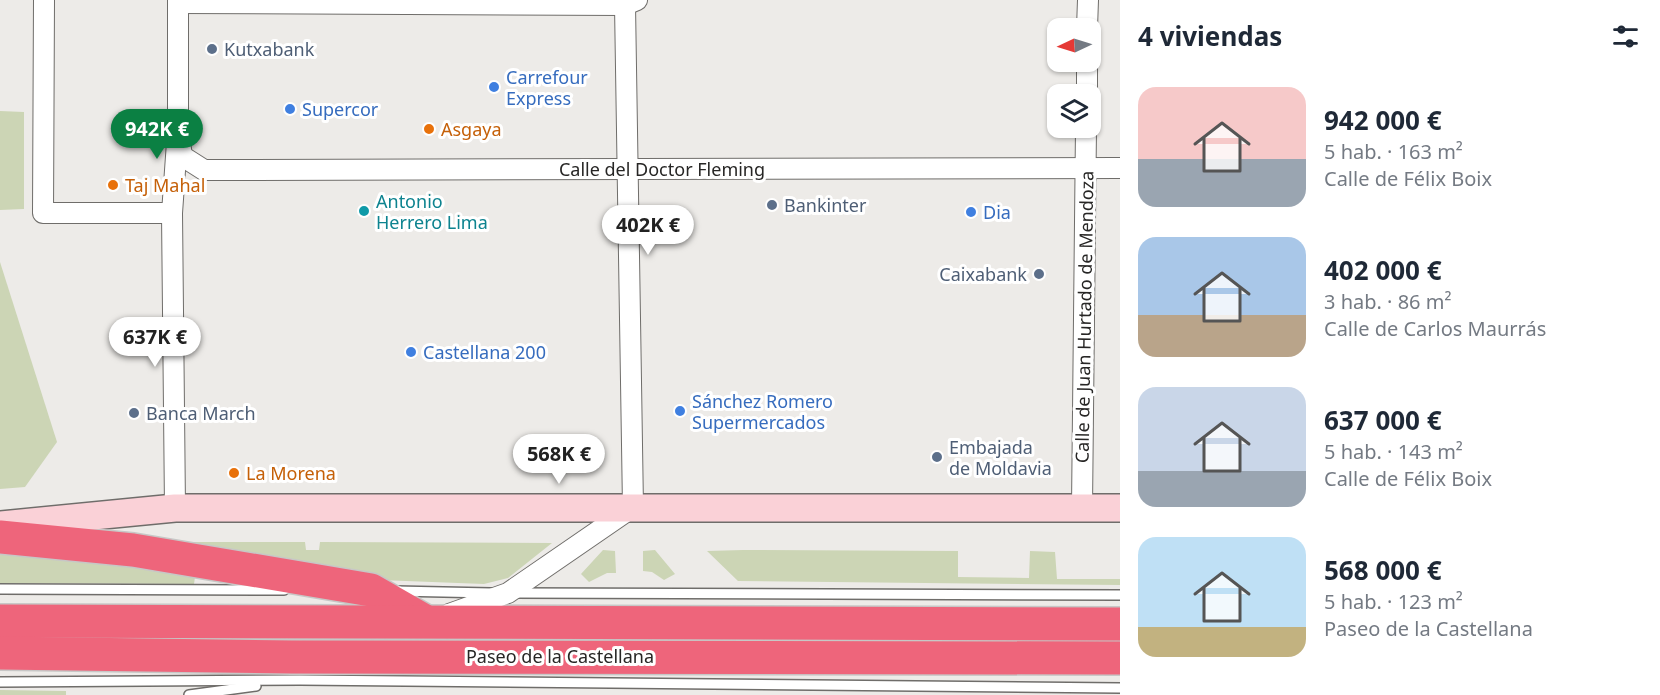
<!DOCTYPE html>
<html lang="es">
<meta charset="utf-8">
<style>
:root{--surface:#fff;--page:#f2f2f3;--text:#1f2937;--muted:#747a83;--accent:#0b8043}
body{margin:0;font-family:"Noto Sans",sans-serif;background:var(--page);color:var(--text);height:100vh;display:flex;flex-direction:column;font-size:22px;white-space:nowrap}
*{box-sizing:border-box;margin:0}
p{font-size:20px;color:var(--muted)}
.icon{flex:none;width:33px;height:33px;fill:none;stroke:currentColor;stroke-width:2;stroke-linecap:round;stroke-linejoin:round}
.map{position:relative;flex:1;overflow:hidden}
.side{display:flex;flex-direction:column;background:var(--surface);width:540px}
.side>*{flex:none}
.needle{width:39px;rotate:266deg}
.tools{position:absolute;left:1047px;top:18px;display:grid;gap:12px}
.tools a{display:grid;place-items:center;width:54px;height:54px;border-radius:12px;background:var(--surface);box-shadow:0 2px 4px #0004;font-size:30px}
.price{position:absolute;translate:-50% -51px;padding:0 14px;border-radius:21px;background:#fff;color:#222;font-size:20px;line-height:39px;filter:drop-shadow(0 2px 3px #0008)}
.price::after{content:'';position:absolute;left:50%;top:36px;width:18px;height:14px;margin-left:-9px;background:inherit;clip-path:polygon(0 0,100% 0,50% 100%)}
.price.active{background:var(--accent);color:#fff}
ul{padding:0;list-style:none}
li{display:flex;align-items:center;gap:18px;height:150px;padding:0 18px}
li span{display:grid;place-items:center;flex:none;width:168px;height:120px;border-radius:18px;color:#555}
li>.icon{margin-inline-start:auto}
span .icon{width:72px;height:72px;fill:#fffc;stroke-width:1}
li b{font-size:26px}
h2{display:flex;justify-content:space-between;align-items:center;height:72px;padding:0 18px;font-size:26px}
main{display:flex;flex:1;min-height:0}
.map>svg:first-child{display:block}
.green{fill:#ccd5b5}
.lines{fill:none;stroke-linecap:round;stroke-linejoin:round}
.lane-casing{stroke:#6f6d6a;stroke-width:12}
.street-casing{stroke:#6f6d6a;stroke-width:22}
.secondary-casing{stroke:#6f6d6a;stroke-width:30}
.highway-casing{stroke:#c7c7c6;stroke-width:36}
.lane{stroke:#fff;stroke-width:9}
.street{stroke:#fff;stroke-width:20}
.secondary{stroke:#fad1d7;stroke-width:27}
.highway{stroke:#ee657b;stroke-width:33}
.service-dot{fill:#5c6f8a;stroke:#fff;stroke-width:2}
.shop-dot{fill:#3f7fe0;stroke:#fff;stroke-width:2}
.food-dot{fill:#e8710a;stroke:#fff;stroke-width:2}
.culture-dot{fill:#0f9aa8;stroke:#fff;stroke-width:2}
.labels{text-anchor:middle;dominant-baseline:central;stroke-width:6;stroke-linejoin:round;paint-order:stroke}
.service-label{font-size:18px;fill:#4e5e75;stroke:#fff;text-anchor:start}
.shop-label{font-size:18px;fill:#366cbe;stroke:#fff;text-anchor:start}
.food-label{font-size:18px;fill:#c56008;stroke:#fff;text-anchor:start}
.street-label{font-size:18px;fill:#272625;stroke:#fff}
.culture-label{font-size:18px;fill:#0d838f;stroke:#fff;text-anchor:start}
</style>
<main>
<div class="map">
<svg width="1120" height="695" viewBox="0 0 1120 695">
<rect width="100%" height="100%" fill="#edebe8"/>
<!-- green -->
<g class="green">
<path d="M0,111L24,112V209L0,210Z"/>
<path d="M0,262L57,442L25,487L0,489Z"/>
<path d="M163,542H305L306,550H319L320,542L552,543L508,578L484,584L328,578Z"/>
<path d="M603,550L615,551L616,573H607L589,582L581,574Z"/>
<path d="M655,550L675,574L664,580L652,572L643,571V551Z"/>
<path d="M743,550L958,551V577L1029,578L1030,551L1055,552L1057,579H1120V585L738,581L707,551Z"/>
<path d="M0,553L70,558L195,577L194,584L0,583Z"/>
<path d="M0,690L66,691V695H0Z"/>
</g>
<g class="lines">
<defs>
<g id="lane">
<path d="M0,589L284,590"/>
<path d="M396,591L491,593"/>
<path d="M513,593L1120,595"/>
<path d="M0,682L300,680L1120,688"/>
<path d="M189,695L256,686"/>
</g>
<g id="street">
<path d="M44,0L43,213H172"/>
<path d="M178,3L625,5L637,0"/>
<path d="M1087,28L1088,0"/>
<path d="M1087,94V62"/>
<path d="M178,128L182,156L204,170L1120,168"/>
<path d="M1082,507L1086,128"/>
<path d="M175,508L172,213L178,128V0"/>
<path d="M449,614L508,593L633,507L625,5"/>
</g>
<path id="secondary" d="M0,525L175,508H1120"/>
<g id="highway">
<path d="M0,537L133,550L371,590L425,621"/>
<path d="M0,621L1120,624"/>
<path d="M0,653L292,657L1120,658"/>
</g>
</defs>
<!-- lane casing -->
<use href="#lane" class="lane-casing"/>
<!-- street casing -->
<use href="#street" class="street-casing"/>
<!-- secondary casing -->
<use href="#secondary" class="secondary-casing"/>
<!-- highway casing -->
<use href="#highway" class="highway-casing"/>
<!-- lane -->
<use href="#lane" class="lane"/>
<!-- street -->
<use href="#street" class="street"/>
<!-- secondary -->
<use href="#secondary" class="secondary"/>
<!-- highway -->
<use href="#highway" class="highway"/>
</g>
<!-- markers -->
<g class="service-dot">
<circle cx="212" cy="49" r="6"/>
<circle cx="772" cy="205" r="6"/>
<circle cx="1039" cy="274" r="6"/>
<circle cx="134" cy="413" r="6"/>
<circle cx="937" cy="457" r="6"/>
</g>
<g class="shop-dot">
<circle cx="494" cy="87" r="6"/>
<circle cx="290" cy="109" r="6"/>
<circle cx="971" cy="212" r="6"/>
<circle cx="411" cy="352" r="6"/>
<circle cx="680" cy="411" r="6"/>
</g>
<g class="food-dot">
<circle cx="429" cy="129" r="6"/>
<circle cx="113" cy="185" r="6"/>
<circle cx="234" cy="473" r="6"/>
</g>
<circle class="culture-dot" cx="364" cy="211" r="6"/>
<g class="labels">
<!-- service labels -->
<g class="service-label">
<text x="224" y="49">Kutxabank</text>
<text x="784" y="205">Bankinter</text>
<text x="1027" y="274" text-anchor="end">Caixabank</text>
<text x="146" y="413">Banca March</text>
<text x="949" y="447">Embajada<tspan x="949" dy="21">de Moldavia</tspan></text>
</g>
<!-- shop labels -->
<g class="shop-label">
<text x="506" y="77">Carrefour<tspan x="506" dy="21">Express</tspan></text>
<text x="302" y="109">Supercor</text>
<text x="983" y="212">Dia</text>
<text x="423" y="352">Castellana 200</text>
<text x="692" y="401">Sánchez Romero<tspan x="692" dy="21">Supermercados</tspan></text>
</g>
<!-- food labels -->
<g class="food-label">
<text x="441" y="129">Asgaya</text>
<text x="125" y="185">Taj Mahal</text>
<text x="246" y="473">La Morena</text>
</g>
<!-- street labels -->
<g class="street-label">
<text x="662" y="169">Calle del Doctor Fleming</text>
<text transform="translate(1084 317) rotate(-89)">Calle de Juan Hurtado de Mendoza</text>
<text x="560" y="656">Paseo de la Castellana</text>
</g>
<!-- culture labels -->
<g class="culture-label">
<text x="376" y="201">Antonio<tspan x="376" dy="21">Herrero Lima</tspan></text>
</g>
</g>
</svg>
<div class="tools">
<a><svg class="needle" viewBox="-14 -14 28 28"><path d="M0-13l5 13h-10z" fill="#e53935"/><path d="M0 13l5-13h-10z" fill="#747a83"/></svg></a>
<a><svg class="icon" aria-label="layers" viewBox="0 0 24 24"><path d="M12 4l9 5-9 5-9-5zM3 14l9 5 9-5"/></svg></a>
</div>
<b class="price active" style="left:157px;top:160px">942K €</b>
<b class="price" style="left:648px;top:256px">402K €</b>
<b class="price" style="left:155px;top:368px">637K €</b>
<b class="price" style="left:559px;top:485px">568K €</b>
</div>
<section class="side">
<h2>4 viviendas<svg class="icon" aria-label="filters" viewBox="0 0 24 24"><path d="M4 7h16M4 17h16"/><circle cx="9" cy="7" r="2"/><circle cx="15" cy="17" r="2"/></svg></h2>
<ul>
<li><span style="background:linear-gradient(#f6c9c9 60%,#9aa5b1 0)"><svg class="icon" aria-label="home" viewBox="0 0 24 24"><path d="M3 11l9-7 9 7M6 9v11h12V9"/></svg></span><div><b>942 000 €</b><p>5 hab. · 163 m²</p><p>Calle de Félix Boix</p></div></li>
<li><span style="background:linear-gradient(#a9c7e8 65%,#b9a48a 0)"><svg class="icon" aria-label="home" viewBox="0 0 24 24"><path d="M3 11l9-7 9 7M6 9v11h12V9"/></svg></span><div><b>402 000 €</b><p>3 hab. · 86 m²</p><p>Calle de Carlos Maurrás</p></div></li>
<li><span style="background:linear-gradient(#c9d6e8 70%,#9aa5b1 0)"><svg class="icon" aria-label="home" viewBox="0 0 24 24"><path d="M3 11l9-7 9 7M6 9v11h12V9"/></svg></span><div><b>637 000 €</b><p>5 hab. · 143 m²</p><p>Calle de Félix Boix</p></div></li>
<li><span style="background:linear-gradient(#bfe0f5 75%,#c2b280 0)"><svg class="icon" aria-label="home" viewBox="0 0 24 24"><path d="M3 11l9-7 9 7M6 9v11h12V9"/></svg></span><div><b>568 000 €</b><p>5 hab. · 123 m²</p><p>Paseo de la Castellana</p></div></li>
</ul>
</section>
</main>
